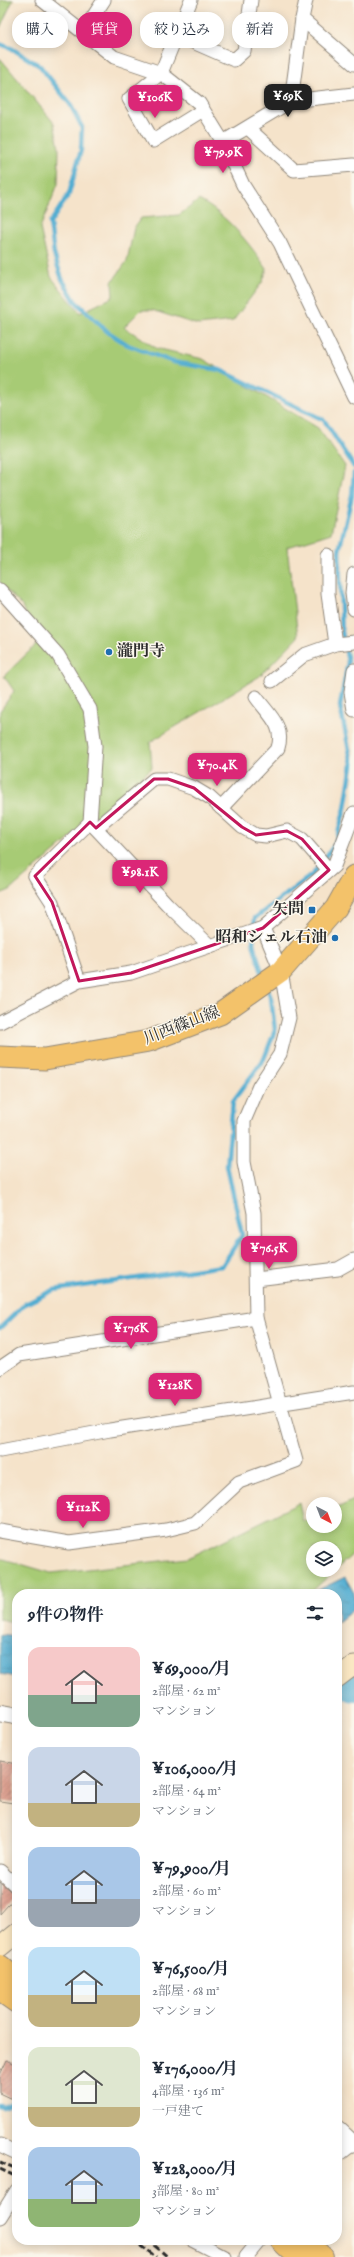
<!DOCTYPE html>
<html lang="ja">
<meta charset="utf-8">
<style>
:root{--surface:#fff;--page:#f2f2f3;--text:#1f2937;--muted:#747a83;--accent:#db2777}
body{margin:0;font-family:"IM FELL English","Noto Serif JP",serif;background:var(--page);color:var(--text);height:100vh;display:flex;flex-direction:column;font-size:15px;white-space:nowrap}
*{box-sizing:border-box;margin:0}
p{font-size:13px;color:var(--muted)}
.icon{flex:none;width:22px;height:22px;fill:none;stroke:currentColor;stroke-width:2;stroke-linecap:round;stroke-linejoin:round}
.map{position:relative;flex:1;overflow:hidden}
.sheet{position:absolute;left:12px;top:1589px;width:330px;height:656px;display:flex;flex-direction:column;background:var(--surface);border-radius:16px;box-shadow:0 2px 10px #0003}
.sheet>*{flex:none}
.guide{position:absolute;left:12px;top:12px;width:330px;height:36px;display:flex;gap:8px}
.needle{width:26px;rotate:138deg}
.tools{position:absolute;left:306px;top:1497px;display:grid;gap:8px}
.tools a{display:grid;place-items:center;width:36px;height:36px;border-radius:50%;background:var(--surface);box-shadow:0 2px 10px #0003;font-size:20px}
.price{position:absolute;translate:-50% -34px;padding:0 9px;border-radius:8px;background:var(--accent);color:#fff;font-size:13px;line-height:26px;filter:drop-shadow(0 1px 2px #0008)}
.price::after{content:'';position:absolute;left:50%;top:24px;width:12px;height:9px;margin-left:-6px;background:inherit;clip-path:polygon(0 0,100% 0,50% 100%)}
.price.selected{background:#222;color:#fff}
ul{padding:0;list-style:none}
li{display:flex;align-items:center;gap:12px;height:100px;padding:0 16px}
li span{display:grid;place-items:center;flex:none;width:112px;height:80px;border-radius:12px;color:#555}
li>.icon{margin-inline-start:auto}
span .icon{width:48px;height:48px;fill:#fffc;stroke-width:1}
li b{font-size:17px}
h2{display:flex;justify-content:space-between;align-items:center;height:48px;padding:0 16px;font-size:17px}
.chip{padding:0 14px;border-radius:16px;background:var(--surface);box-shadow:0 2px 10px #0003;font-size:14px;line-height:36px}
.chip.selected{background:var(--accent);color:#fff}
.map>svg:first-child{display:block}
.green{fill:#a7cb74;stroke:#697b50;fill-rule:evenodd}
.water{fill:url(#water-ripples);stroke:#3f6c7e}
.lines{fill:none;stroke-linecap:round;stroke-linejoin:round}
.stream{stroke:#53add1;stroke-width:4.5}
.river{stroke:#53add1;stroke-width:28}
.building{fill:url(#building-hatch)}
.minor-casing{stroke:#90877a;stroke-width:15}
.tertiary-casing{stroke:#90877a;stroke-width:19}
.secondary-casing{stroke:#90877a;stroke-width:21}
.primary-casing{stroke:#90877a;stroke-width:23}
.trunk-casing{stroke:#90877a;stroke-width:24}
.minor{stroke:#fff;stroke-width:13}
.tertiary{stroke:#fff;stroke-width:17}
.secondary{stroke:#fae7c3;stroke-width:19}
.primary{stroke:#f3c26a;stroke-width:21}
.trunk{stroke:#f3c26a;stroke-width:22}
.rail{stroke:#2b2b2b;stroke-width:3;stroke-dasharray:6 3;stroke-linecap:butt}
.marked{fill:none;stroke:#c2185b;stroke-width:3;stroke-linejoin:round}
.poi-dot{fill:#1f6fb2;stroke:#fbf7ec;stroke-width:1.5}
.labels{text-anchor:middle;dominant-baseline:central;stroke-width:3;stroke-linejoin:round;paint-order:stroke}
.poi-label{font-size:16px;font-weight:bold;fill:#2b2b2b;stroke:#fbf7ec;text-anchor:end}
.street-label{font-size:16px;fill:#2b2b2b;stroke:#fbf7ec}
</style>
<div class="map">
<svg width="354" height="2257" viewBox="0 0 354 2257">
<defs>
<pattern id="water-ripples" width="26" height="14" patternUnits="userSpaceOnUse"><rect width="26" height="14" fill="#53add1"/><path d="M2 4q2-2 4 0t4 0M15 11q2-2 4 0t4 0" fill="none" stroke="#458daa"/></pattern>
<pattern id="building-hatch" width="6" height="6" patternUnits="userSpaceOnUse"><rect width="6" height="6" fill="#db9786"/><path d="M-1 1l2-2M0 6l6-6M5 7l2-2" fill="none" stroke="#b27b6e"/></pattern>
</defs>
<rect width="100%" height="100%" fill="#fbf7ec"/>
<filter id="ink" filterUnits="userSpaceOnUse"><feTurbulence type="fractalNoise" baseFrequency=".025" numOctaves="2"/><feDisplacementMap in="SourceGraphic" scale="8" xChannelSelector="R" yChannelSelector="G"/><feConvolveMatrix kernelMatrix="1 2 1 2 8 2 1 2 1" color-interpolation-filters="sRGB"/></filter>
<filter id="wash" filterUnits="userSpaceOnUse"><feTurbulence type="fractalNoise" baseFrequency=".012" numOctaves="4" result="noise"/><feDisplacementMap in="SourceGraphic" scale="16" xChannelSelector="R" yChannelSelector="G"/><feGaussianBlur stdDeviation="0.9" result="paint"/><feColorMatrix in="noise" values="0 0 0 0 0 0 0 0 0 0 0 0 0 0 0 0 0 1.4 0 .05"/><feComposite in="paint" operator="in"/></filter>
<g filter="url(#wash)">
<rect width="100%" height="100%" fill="#f5e3ca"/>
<!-- green -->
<g class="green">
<path d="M0,0H13L0,28Z"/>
<path d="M0,58L54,123L59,147L58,184L40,228L51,277L80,313L113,297L112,282L127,261L134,228L141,218L179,215L199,200C227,215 249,243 267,269L263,281L233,321L198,325L152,310H141L124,327L156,348L203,359L318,428L345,466L331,533L287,547L298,637L260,676L150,742L152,768L10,890L0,894V711L14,691L4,676L38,643L22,606L0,583Z"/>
<path d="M354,1500V1553L310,1593L17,1594V1623L0,1619V1558L51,1573L188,1558L299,1503L303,1521L313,1517V1526H335V1509ZM313,1548H335V1570H313Z"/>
</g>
<!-- water -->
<g class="water">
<path d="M345,1577L354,1593V1609L338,1622L337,1594H310Z"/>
<path d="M0,1634L17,1636V1677L0,1674Z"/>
</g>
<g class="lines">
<!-- stream -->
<g class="stream">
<path d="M0,44L11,48L40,66L70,104L82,127L81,150L69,194L50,223L54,254L62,279L75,301L108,332L128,345L173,362L220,370L324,420L354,467"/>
<path d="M263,976L253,943L255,918L313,874L335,844L345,808L352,764L340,706L348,662L342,632L339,551L352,495L354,473"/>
<path d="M0,1328L25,1304L54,1290L222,1266L242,1235L227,1166L233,1101L264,1059L275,1030L271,999L267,986"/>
<path d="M0,2106L4,2107L17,2101"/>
</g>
<!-- river -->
<path class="river" d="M337,1678L354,1688"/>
</g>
<g id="blocks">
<!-- building -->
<g class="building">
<path d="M0,1761L17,1764L13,1803L0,1801Z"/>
<path d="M0,1882L16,1896L0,1914Z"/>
<path d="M7,2060L17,2065V2101L0,2093V2075Z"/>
</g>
</g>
</g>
<g filter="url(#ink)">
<use href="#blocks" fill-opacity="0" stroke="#90877a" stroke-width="1"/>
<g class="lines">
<defs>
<g id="minor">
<path d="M42,0L114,57L161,73L199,103L223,142L243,185L280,243L354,397"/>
<path d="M191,0L161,73L129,99L153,141L203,110"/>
<path d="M306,0L302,19L354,64"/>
<path d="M83,32L104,0"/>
<path d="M177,35L234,60L244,51L251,0"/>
<path d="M291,101L302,19"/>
<path d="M248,128L294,170L354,165"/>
<path d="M223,142L291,101L354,94"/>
<path d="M328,555V594L335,644"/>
<path d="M354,574L352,593L354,609"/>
<path d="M0,590L58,655L90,709L95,746L90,822L35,876L52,902L79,981"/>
<path d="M354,670L351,692L354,710"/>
<path d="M272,681L304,655L335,644L354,642"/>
<path d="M221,808L278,748C285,726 268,714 256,697"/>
<path d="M90,822L167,904L210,946"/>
<path d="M96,828L154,779H168L194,788L209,797L242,827L256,835L266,836L287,831L302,839L329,870"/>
<path d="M0,1022L79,981L131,973L263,928L334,866L354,813"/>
<path d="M256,1279L338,1269L354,1260"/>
<path d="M0,1368L19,1355L256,1318"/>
<path d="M0,1451L110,1430L354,1392"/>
<path d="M0,1531L69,1543L166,1530L195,1523L239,1482L296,1461L256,1318L254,1213L244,1162V1121L259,1086L280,1054L289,1018L281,971L263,928"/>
<path d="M0,1871L17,1887"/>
<path d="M0,2145L17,2153"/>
<path d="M337,2156L354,2143"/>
<path d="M0,2217L17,2190"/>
<path d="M192,2240L225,2257"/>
<path d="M246,2257L260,2240"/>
</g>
<g id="tertiary">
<path d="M0,1713L17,1716"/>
<path d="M337,2129L353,2144"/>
</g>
<g id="secondary">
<path d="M337,1678L354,1665"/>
<path d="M0,1947L17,1933"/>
</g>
<path id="primary" d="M0,1057L45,1059L149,1041L220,1014L281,971L336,908L354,876"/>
<g id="trunk">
<path d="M0,1966L17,1981"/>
<path d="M0,1990L17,2002"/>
<path d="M281,2240L299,2257"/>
<path d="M303,2240L322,2257"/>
</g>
</defs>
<!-- minor casing -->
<use href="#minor" class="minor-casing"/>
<!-- tertiary casing -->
<use href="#tertiary" class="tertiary-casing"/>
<!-- secondary casing -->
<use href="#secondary" class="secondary-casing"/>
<!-- primary casing -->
<use href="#primary" class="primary-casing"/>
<!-- trunk casing -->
<use href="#trunk" class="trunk-casing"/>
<!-- minor -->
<use href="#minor" class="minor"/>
<!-- tertiary -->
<use href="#tertiary" class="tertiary"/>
<!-- secondary -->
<use href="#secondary" class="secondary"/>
<!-- primary -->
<use href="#primary" class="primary"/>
<!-- trunk -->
<use href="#trunk" class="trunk"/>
<!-- rail -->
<g class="rail">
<path d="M0,2162L17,2169"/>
<path d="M0,2169L17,2177"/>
<path d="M134,2240L156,2257"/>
<path d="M148,2240L168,2257"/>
</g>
</g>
</g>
<!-- marked area -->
<path class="marked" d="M154,779H168L194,788L242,827L256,835L287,831L302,839L329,870L263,928L131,973L79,981L52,902L35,876L90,822L96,828Z"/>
<!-- markers -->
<g class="poi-dot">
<circle cx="109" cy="652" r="4"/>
<rect x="308" y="906" width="8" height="8" rx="2"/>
<circle cx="335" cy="938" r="4"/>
</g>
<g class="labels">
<!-- poi labels -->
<g class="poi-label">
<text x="117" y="652" text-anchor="start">瀧門寺</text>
<text x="304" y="910">矢問</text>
<text x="327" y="938">昭和シェル石油</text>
</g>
<!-- street labels -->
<g class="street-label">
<text transform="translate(182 1026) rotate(-21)">川西篠山線</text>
</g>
</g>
</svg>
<div class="tools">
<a><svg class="needle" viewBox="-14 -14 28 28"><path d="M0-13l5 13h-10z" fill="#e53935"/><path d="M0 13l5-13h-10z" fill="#747a83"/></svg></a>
<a><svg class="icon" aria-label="layers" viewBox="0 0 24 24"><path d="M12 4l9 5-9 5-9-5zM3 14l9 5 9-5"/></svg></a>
</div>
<b class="price selected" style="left:288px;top:118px">¥69K</b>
<b class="price" style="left:155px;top:119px">¥106K</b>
<b class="price" style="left:223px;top:174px">¥79.9K</b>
<b class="price" style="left:217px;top:787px">¥70.4K</b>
<b class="price" style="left:140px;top:894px">¥98.1K</b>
<b class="price" style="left:269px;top:1270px">¥76.5K</b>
<b class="price" style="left:131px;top:1350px">¥176K</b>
<b class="price" style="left:175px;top:1407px">¥128K</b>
<b class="price" style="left:83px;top:1529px">¥112K</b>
<div class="guide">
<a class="chip">購入</a>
<a class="chip selected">賃貸</a>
<a class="chip">絞り込み</a>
<a class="chip">新着</a>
</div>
<section class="sheet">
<h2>9件の物件<svg class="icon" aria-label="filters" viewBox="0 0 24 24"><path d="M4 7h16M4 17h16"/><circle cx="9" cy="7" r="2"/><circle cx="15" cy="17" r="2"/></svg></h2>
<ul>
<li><span style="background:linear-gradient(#f6c9c9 60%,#7fa58c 0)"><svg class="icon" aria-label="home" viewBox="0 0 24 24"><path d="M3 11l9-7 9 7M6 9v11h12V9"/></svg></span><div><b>¥69,000/月</b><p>2部屋 · 62 m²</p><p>マンション</p></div></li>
<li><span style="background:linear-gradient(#c9d6e8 70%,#c2b280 0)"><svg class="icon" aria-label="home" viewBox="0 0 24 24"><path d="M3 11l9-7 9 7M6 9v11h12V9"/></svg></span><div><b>¥106,000/月</b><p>2部屋 · 64 m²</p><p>マンション</p></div></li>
<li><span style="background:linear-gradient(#a9c7e8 65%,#9aa5b1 0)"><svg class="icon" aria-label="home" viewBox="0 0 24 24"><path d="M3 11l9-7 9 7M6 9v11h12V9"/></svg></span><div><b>¥79,900/月</b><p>2部屋 · 60 m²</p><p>マンション</p></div></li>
<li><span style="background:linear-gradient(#bfe0f5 60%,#c2b280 0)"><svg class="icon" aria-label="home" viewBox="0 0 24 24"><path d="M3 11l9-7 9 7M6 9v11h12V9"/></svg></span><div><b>¥76,500/月</b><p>2部屋 · 68 m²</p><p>マンション</p></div></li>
<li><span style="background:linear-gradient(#dfe7d0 75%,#c2b280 0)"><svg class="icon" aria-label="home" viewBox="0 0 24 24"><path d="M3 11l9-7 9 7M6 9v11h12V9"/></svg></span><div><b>¥176,000/月</b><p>4部屋 · 136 m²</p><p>一戸建て</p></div></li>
<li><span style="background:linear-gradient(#a9c7e8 65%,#8fb573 0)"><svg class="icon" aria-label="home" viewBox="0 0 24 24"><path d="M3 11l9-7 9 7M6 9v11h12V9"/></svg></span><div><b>¥128,000/月</b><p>3部屋 · 80 m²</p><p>マンション</p></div></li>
</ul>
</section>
</div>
